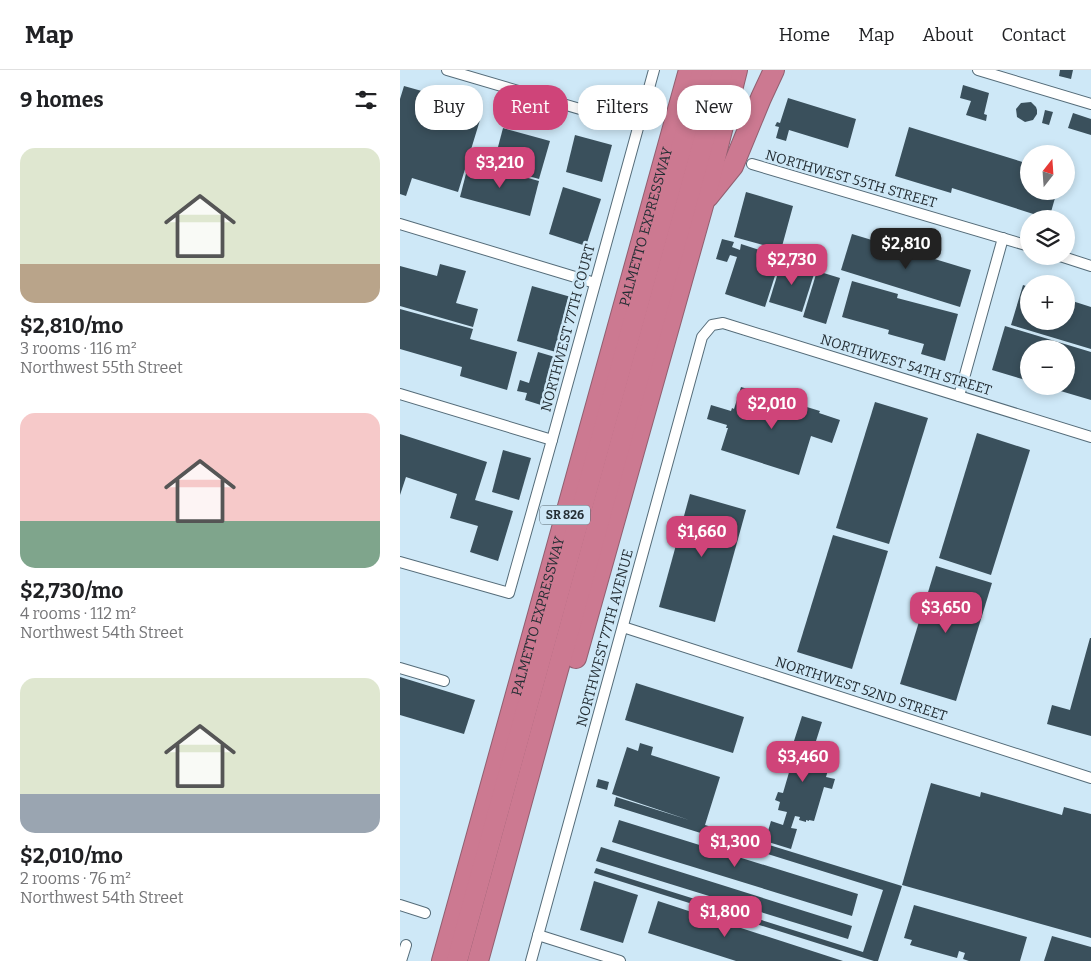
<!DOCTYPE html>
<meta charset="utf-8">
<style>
:root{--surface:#fff;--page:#f6f6f6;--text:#202124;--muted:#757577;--line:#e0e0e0;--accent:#cf4479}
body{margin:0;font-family:Bitter,serif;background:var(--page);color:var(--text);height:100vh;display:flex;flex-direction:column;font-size:19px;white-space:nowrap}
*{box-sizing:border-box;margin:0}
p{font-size:16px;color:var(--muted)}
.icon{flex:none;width:28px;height:28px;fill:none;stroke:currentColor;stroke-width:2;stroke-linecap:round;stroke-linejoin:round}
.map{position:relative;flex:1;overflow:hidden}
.side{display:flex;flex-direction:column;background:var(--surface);width:400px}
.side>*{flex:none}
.guide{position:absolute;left:15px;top:15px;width:475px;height:45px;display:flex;gap:10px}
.needle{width:32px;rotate:17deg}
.tools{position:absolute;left:620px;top:75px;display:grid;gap:10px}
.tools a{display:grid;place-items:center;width:55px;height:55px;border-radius:50%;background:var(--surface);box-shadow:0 2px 8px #0003;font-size:25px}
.price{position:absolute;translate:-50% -42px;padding:0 11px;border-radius:10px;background:var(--accent);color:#fff;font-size:16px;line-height:32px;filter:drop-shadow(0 1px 2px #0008)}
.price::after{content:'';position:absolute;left:50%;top:30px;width:15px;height:11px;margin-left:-8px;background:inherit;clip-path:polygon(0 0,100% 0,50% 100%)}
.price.on{background:#222;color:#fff}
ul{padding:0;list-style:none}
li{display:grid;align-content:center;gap:10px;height:265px;padding:0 20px}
li span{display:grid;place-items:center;height:155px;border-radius:15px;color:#555}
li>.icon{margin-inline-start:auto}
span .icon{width:90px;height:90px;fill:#fffc;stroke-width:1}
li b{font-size:21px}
h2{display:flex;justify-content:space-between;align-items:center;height:60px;padding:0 20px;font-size:21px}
.tag{padding:0 18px;border-radius:20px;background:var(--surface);box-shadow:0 2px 8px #0003;font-size:18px;line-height:45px}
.tag.on{background:var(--accent);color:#fff}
header{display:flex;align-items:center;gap:30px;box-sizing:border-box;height:70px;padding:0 25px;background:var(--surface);border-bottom:1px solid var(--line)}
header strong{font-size:24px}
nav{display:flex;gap:28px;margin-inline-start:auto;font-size:18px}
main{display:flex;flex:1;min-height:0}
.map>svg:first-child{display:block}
.building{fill:#3a505c}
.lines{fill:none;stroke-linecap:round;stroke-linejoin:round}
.street-casing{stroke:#556c79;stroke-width:12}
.highway-casing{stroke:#915f70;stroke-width:22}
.street{stroke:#fff;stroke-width:10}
.highway{stroke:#cc7991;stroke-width:20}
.labels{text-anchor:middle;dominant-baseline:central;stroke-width:5;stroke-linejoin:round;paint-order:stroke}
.shield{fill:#cee8f7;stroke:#57666e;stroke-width:1}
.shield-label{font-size:12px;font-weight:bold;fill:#242e34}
.street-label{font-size:14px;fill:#242e34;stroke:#cee8f7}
</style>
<header>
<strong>Map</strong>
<nav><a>Home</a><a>Map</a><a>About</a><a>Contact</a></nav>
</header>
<main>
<section class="side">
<h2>9 homes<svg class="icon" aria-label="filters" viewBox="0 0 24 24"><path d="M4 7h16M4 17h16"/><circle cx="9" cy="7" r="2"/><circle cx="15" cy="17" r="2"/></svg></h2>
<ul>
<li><span style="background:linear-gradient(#dfe7d0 75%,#b9a48a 0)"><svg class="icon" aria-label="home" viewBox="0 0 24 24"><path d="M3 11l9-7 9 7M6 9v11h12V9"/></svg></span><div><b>$2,810/mo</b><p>3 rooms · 116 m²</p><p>Northwest 55th Street</p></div></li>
<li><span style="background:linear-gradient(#f6c9c9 70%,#7fa58c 0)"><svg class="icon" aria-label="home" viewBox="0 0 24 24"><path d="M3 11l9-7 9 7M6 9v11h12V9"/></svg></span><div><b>$2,730/mo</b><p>4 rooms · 112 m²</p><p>Northwest 54th Street</p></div></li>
<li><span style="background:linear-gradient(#dfe7d0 75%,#9aa5b1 0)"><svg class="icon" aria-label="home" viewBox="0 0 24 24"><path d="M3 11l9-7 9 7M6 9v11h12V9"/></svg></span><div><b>$2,010/mo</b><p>2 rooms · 76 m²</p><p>Northwest 54th Street</p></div></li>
</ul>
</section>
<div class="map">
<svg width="691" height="891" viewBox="0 0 691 891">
<rect width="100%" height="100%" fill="#cee8f7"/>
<!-- building -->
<g class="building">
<path d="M660,0H673L671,9L659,6Z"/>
<path d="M563,15L589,23L584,44L587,45L586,51L566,45L571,31L560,28Z"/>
<path d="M4,16L36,25L33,36L80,50L58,122L12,108L6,126L0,124V29Z"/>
<path d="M388,28L456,49L448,78L389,60L386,71L376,68L379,57L375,56L377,52L380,53Z"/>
<path d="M631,32L636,37L637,40V44L633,50L625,52L617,47L616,39L621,33Z"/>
<path d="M645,40L653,42L649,55L642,53Z"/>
<path d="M673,43L691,49V65L668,58Z"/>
<path d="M509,57L629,94V121H657L649,149L552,118L551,123L495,106Z"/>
<path d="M103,58L150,71L139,109L93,96Z"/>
<path d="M175,65L212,75L202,112L166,102Z"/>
<path d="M69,92L139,111L130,146L60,127Z"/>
<path d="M163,117L201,129L186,176L149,164Z"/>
<path d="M346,122L393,136L381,180L334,167Z"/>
<path d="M452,164L571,200L560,237L441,200Z"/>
<path d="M322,169L334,172L332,177L340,180L341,174L381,187L365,237L325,224L337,187L330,185L327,192L316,189Z"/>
<path d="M382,190L415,201L402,242L369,232Z"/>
<path d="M40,194L66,201L56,233L78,239L73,257L0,236V196L37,206Z"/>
<path d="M417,201L440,208L426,254L403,247Z"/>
<path d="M452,211L498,224L497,228L558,244L545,291L521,284L524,274L488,264L489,260L442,247Z"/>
<path d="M623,215L629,217V251H666V229L691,237V279L611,255Z"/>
<path d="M132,216L171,227L156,282L117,271Z"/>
<path d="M0,239L73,259L70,269L117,282L107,320L60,306L62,297L0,279Z"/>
<path d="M605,256L691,282V330L647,317L666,316V279H629V311L592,300Z"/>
<path d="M138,282L155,287L141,335L125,330L127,323L117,321L120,310L129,313Z"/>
<path d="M341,317L420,341L419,343L440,350L432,373L411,366L399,405L321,380L328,358H326L327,355L307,349L311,335L331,341L332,338L334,339Z"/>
<path d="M475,332L528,348L489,474L436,458Z"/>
<path d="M577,363L630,380L591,505L539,488Z"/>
<path d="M0,364L87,392L75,430L113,441L98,491L70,482L78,456L50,448L57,424L6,407L0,425Z"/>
<path d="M103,380L131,388L119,430L92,422Z"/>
<path d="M290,424L346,440L315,552L259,537Z"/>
<path d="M433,465L488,481L452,599L397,582Z"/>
<path d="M536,496L592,513L556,631L500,614Z"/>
<path d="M690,568H691V666L647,654L652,635L670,640Z"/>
<path d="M0,607L75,630L64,664L0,645Z"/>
<path d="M236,613L344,647L333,683L225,650Z"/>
<path d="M402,646L422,652L416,671L433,676L430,686L432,687L426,707L435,709L432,719L424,717L414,751L409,750V751L406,750V752L399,750L400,747L395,746L391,758L397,759L391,779L365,771L371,751L383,755L387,742L378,740L380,732L375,730L378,722L383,723L397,675L393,674Z"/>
<path d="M240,673L253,677L251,685L320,707L305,755L502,816L478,891H474L194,803L196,798L463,882L483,820L214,736L216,727L289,750L212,724L227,677L238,681Z"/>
<path d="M198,709L209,712L207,720L196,717Z"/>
<path d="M531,713L580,727L581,722L662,745L664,737L691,744V868L502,815Z"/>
<path d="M219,750L458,824L452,846L212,772Z"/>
<path d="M201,777L452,856L448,869L196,791Z"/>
<path d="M194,811L238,825L223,873L180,860Z"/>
<path d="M258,831L443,891H336L248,863Z"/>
<path d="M514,835L627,867L620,891H569L563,889L565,883L559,881L557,888L510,875L512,870L504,868Z"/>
<path d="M652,866L691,877V891H644Z"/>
</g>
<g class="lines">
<defs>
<g id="street">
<path d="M47,0L238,56"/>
<path d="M578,0L691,34"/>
<path d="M352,94L629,176"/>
<path d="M0,154L195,213"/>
<path d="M660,186L691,196"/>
<path d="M0,324L152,370"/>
<path d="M559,326L603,168"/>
<path d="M0,492L109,523L152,370L254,0"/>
<path d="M223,557L691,708"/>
<path d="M0,598L44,611"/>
<path d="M0,835L25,843"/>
<path d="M138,865L220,891"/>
<path d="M1,891L6,875"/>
<path d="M131,891L302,267L312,255L323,253L691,367"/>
</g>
<g id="highway">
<path d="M308,127L333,96L361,28L374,0"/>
<path d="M176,588L304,132L337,0"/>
<path id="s1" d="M42,891L289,0"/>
<path d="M57,891L303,0"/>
<path d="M78,891C160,594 239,296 323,0"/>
</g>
</defs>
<!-- street casing -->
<use href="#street" class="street-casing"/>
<!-- highway casing -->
<use href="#highway" class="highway-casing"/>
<!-- street -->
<use href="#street" class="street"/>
<!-- highway -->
<use href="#highway" class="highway"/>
</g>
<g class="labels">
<!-- shield labels -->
<rect class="shield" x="140" y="435.5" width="50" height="19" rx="4"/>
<g class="shield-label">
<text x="165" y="445">SR 826</text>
</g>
<!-- street labels -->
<g class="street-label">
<text transform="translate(451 109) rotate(16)">NORTHWEST 55TH STREET</text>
<text stroke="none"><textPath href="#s1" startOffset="762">PALMETTO EXPRESSWAY</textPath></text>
<text transform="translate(168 258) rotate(-75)">NORTHWEST 77TH COURT</text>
<text transform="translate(506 295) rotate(17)">NORTHWEST 54TH STREET</text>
<text stroke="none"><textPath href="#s1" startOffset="358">PALMETTO EXPRESSWAY</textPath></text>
<text transform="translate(205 568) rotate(-75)">NORTHWEST 77TH AVENUE</text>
<text transform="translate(461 619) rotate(18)">NORTHWEST 52ND STREET</text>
</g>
</g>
</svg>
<div class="tools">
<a><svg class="needle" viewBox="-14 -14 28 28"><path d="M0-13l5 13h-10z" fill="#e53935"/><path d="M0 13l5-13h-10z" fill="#757577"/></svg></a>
<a><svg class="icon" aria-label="layers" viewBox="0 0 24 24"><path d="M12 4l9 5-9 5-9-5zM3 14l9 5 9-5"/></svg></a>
<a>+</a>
<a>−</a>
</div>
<b class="price" style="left:100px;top:119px">$3,210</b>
<b class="price on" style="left:506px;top:200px">$2,810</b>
<b class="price" style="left:392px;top:216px">$2,730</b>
<b class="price" style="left:372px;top:360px">$2,010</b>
<b class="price" style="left:302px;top:488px">$1,660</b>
<b class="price" style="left:546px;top:564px">$3,650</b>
<b class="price" style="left:403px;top:713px">$3,460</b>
<b class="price" style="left:335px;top:798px">$1,300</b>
<b class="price" style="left:325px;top:868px">$1,800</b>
<div class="guide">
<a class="tag">Buy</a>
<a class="tag on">Rent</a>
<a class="tag">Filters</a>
<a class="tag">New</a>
</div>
</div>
</main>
